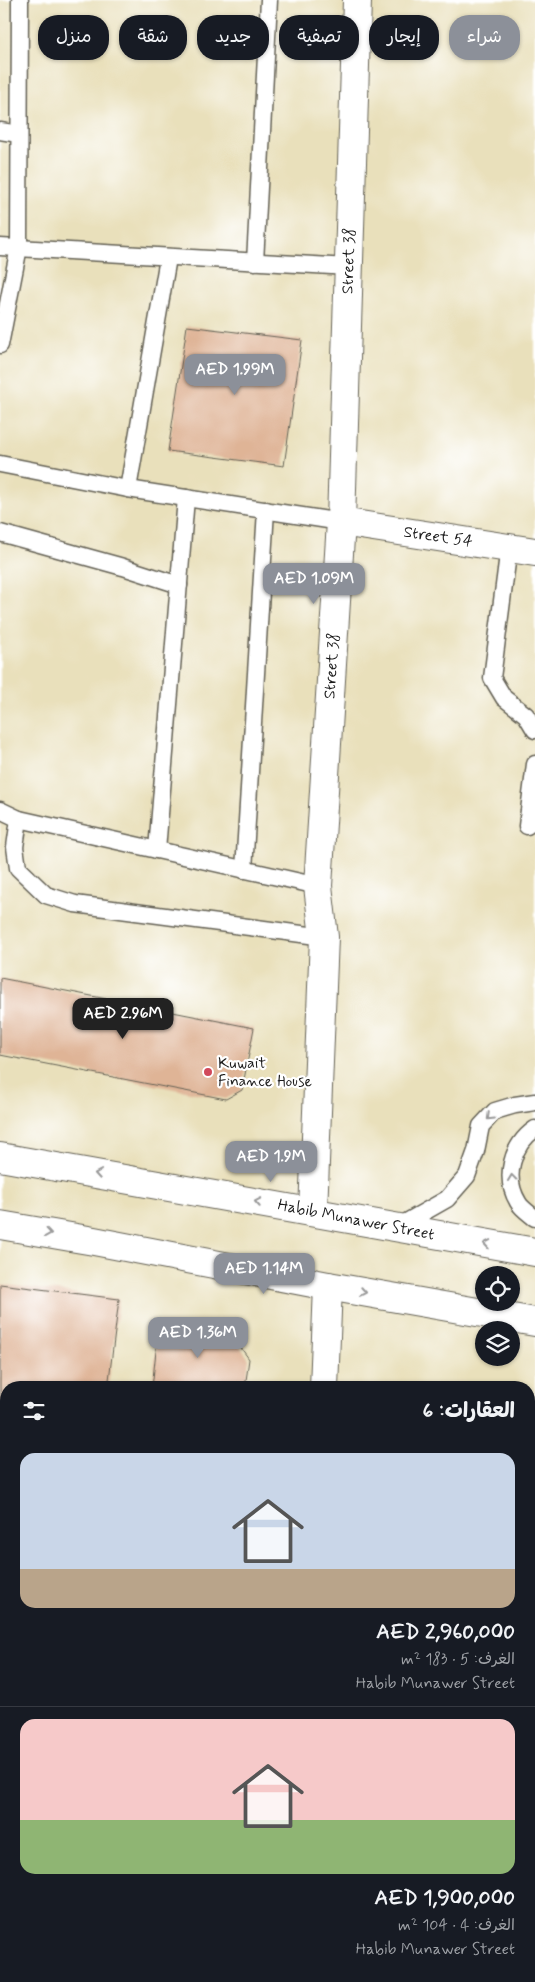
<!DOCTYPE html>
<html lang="ar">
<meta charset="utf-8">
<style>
:root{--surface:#171b24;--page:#242831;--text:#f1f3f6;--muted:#9ea1a6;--line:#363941;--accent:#8c9099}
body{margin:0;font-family:Mynerve,"Playpen Sans Arabic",sans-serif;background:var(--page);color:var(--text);direction:rtl;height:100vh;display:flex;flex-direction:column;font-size:19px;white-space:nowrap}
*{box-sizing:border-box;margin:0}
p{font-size:16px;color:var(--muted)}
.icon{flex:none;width:28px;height:28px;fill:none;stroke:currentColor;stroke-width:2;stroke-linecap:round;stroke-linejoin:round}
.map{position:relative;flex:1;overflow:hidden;direction:ltr}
.side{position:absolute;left:0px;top:1381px;width:535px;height:601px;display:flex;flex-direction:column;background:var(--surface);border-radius:20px 20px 0 0;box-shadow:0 1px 4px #0004;direction:rtl}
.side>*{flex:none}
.hud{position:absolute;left:15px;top:15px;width:505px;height:45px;direction:rtl;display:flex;gap:10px}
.controls{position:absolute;left:475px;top:1266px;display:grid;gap:10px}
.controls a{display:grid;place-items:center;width:45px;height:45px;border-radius:50%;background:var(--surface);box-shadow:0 1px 4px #0004;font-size:25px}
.price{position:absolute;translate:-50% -42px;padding:0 11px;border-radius:10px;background:var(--accent);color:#fff;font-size:16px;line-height:32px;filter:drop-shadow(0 1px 2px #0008)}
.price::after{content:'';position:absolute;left:50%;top:30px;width:15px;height:11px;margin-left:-8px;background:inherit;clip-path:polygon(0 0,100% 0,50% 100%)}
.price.current{background:#222;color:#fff}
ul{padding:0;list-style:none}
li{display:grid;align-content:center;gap:10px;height:265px;padding:0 20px}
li+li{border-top:1px solid var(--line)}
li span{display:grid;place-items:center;height:155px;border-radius:15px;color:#555}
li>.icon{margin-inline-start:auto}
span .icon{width:90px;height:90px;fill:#fffc;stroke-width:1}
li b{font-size:21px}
h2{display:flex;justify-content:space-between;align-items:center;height:60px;padding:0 20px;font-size:21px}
.chip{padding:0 18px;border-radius:20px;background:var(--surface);box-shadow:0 1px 4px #0004;font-size:18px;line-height:45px}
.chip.current{background:var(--accent);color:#fff}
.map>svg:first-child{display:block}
.building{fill:#dfb496}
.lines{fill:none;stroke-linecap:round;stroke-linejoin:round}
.lane-casing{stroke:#646154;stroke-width:19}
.street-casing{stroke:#646154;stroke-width:30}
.secondary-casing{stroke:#646154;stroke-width:30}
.lane{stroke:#fff;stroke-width:16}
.street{stroke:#fff;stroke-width:28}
.secondary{stroke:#fff;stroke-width:28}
.oneway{stroke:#999}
.poi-dot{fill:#d1495b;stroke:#fff;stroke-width:2}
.labels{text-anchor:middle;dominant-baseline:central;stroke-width:4.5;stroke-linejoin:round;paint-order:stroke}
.street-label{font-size:16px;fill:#1c1c1c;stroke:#fff}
.poi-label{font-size:16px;fill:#1c1c1c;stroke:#fff;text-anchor:start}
</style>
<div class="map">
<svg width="535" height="1982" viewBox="0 0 535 1982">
<rect width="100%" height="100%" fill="#fff"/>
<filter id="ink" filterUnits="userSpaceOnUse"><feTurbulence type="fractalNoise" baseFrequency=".02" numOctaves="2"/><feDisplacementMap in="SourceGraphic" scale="10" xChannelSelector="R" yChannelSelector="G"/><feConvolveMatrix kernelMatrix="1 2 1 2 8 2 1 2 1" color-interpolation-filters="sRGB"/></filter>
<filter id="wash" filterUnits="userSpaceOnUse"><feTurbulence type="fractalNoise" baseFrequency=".0096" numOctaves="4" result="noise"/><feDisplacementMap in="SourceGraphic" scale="20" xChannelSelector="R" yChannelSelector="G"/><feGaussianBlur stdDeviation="1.12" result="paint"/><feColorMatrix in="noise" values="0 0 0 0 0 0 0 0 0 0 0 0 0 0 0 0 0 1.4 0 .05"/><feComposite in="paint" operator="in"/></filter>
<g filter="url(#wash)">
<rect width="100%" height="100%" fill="#e9e0bb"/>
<g id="blocks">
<!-- building -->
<g class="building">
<path d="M187,326L302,340L284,466L168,451Z"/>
<path d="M0,978L254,1028L242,1090L226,1099L0,1055Z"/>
<path d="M0,1284L119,1299L108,1388H6V1419L0,1418Z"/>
<path d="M159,1323L228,1330L249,1359L245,1388H152Z"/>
<path d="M529,1474L535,1475V1594L529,1593Z"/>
<path d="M529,1690L535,1691V1808L529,1807Z"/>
<path d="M0,1759L6,1760V1850H0Z"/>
<path d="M5,1928H6V1976H71V1982H3Z"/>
<path d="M529,1970L535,1971V1982H482V1976H529Z"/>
</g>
</g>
</g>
<g filter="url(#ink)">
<use href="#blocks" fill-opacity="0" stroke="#646154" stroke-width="1"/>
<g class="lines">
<defs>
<g id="lane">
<path d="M0,131L19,134"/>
<path d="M0,247L349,267"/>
<path d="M255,262L269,0"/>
<path d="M0,345L19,247L20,0"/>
<path d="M0,464L128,489L341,522"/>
<path d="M128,489L168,258"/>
<path d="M0,533L123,567L179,585"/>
<path d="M509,547L492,678L504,698L526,715L535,730"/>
<path d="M0,810L19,819L318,886"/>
<path d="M19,819L15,847L18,868L46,895L75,904L324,937"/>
<path d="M527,826L535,764"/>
<path d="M157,850L186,498"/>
<path d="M244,870L266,510"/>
<path d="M535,1129C512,1145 503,1177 518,1202C521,1208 530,1214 535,1218"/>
<path d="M396,1228L447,1199L467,1176L476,1151L481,1126L495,1111L515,1105L535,1102"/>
</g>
<g id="street">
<path d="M341,522L535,552"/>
<path d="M313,1212L324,937L318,886L341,522L357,0"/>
<path d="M324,1388L328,1286"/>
<path d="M529,1639H535"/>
<path d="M0,1707L6,1708"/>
<path d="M110,1982V1976"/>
<path d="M298,1982V1976"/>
</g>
<g id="secondary">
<path d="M0,1157L535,1252"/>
<path d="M0,1225L94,1241L328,1286L535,1322"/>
</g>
</defs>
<!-- lane casing -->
<use href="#lane" class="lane-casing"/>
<!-- street casing -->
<use href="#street" class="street-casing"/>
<!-- secondary casing -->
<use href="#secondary" class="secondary-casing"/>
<!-- lane -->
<use href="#lane" class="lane"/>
<!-- street -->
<use href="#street" class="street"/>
<!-- secondary -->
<use href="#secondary" class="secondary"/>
</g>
<!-- one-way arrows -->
<defs><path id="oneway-chevron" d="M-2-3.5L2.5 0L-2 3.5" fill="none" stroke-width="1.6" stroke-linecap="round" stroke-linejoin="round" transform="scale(1.25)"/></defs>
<g class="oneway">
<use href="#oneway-chevron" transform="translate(490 1117) rotate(136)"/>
<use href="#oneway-chevron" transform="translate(98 1174) rotate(-170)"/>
<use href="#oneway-chevron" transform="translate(512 1178) rotate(-96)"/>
<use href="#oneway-chevron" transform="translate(258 1202) rotate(-170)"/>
<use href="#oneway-chevron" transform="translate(48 1233) rotate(9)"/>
<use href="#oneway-chevron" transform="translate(487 1244) rotate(-170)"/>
<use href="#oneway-chevron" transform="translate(363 1292) rotate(10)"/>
</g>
</g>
<!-- markers -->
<circle class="poi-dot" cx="208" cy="1072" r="5"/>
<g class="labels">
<!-- street labels -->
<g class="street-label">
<text transform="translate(349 261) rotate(-88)">Street 38</text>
<text transform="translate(438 537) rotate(8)">Street 54</text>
<text transform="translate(332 666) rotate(-86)">Street 38</text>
<text transform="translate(356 1220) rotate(11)">Habib Munawer Street</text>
</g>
<!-- poi labels -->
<g class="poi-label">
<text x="218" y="1063">Kuwait<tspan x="218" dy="18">Finance House</tspan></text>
</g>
</g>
</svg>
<div class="controls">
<a><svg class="icon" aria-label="locate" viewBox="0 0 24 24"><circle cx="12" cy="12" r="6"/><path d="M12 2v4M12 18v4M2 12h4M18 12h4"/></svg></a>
<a><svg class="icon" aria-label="layers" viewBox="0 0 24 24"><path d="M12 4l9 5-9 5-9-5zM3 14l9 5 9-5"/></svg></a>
</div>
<b class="price" style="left:235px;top:396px">AED 1.99M</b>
<b class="price" style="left:314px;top:605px">AED 1.09M</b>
<b class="price current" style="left:123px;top:1040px">AED 2.96M</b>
<b class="price" style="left:271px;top:1183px">AED 1.9M</b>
<b class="price" style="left:264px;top:1295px">AED 1.14M</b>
<b class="price" style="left:198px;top:1359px">AED 1.36M</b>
<div class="hud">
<a class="chip current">شراء</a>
<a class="chip">إيجار</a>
<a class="chip">تصفية</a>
<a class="chip">جديد</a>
<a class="chip">شقة</a>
<a class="chip">منزل</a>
</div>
<section class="side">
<h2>العقارات: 6<svg class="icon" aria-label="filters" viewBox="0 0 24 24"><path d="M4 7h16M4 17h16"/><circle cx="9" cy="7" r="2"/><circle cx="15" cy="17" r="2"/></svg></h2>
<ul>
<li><span style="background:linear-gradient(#c9d6e8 75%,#b9a48a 0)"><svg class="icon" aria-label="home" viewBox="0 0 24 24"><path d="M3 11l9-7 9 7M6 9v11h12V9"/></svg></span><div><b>AED 2,960,000</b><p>الغرف: 5 · 183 m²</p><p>Habib Munawer Street</p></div></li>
<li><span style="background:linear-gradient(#f6c9c9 65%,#8fb573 0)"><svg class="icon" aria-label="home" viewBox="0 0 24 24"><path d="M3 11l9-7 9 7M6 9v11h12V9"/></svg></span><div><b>AED 1,900,000</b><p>الغرف: 4 · 104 m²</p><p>Habib Munawer Street</p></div></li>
</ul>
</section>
</div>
